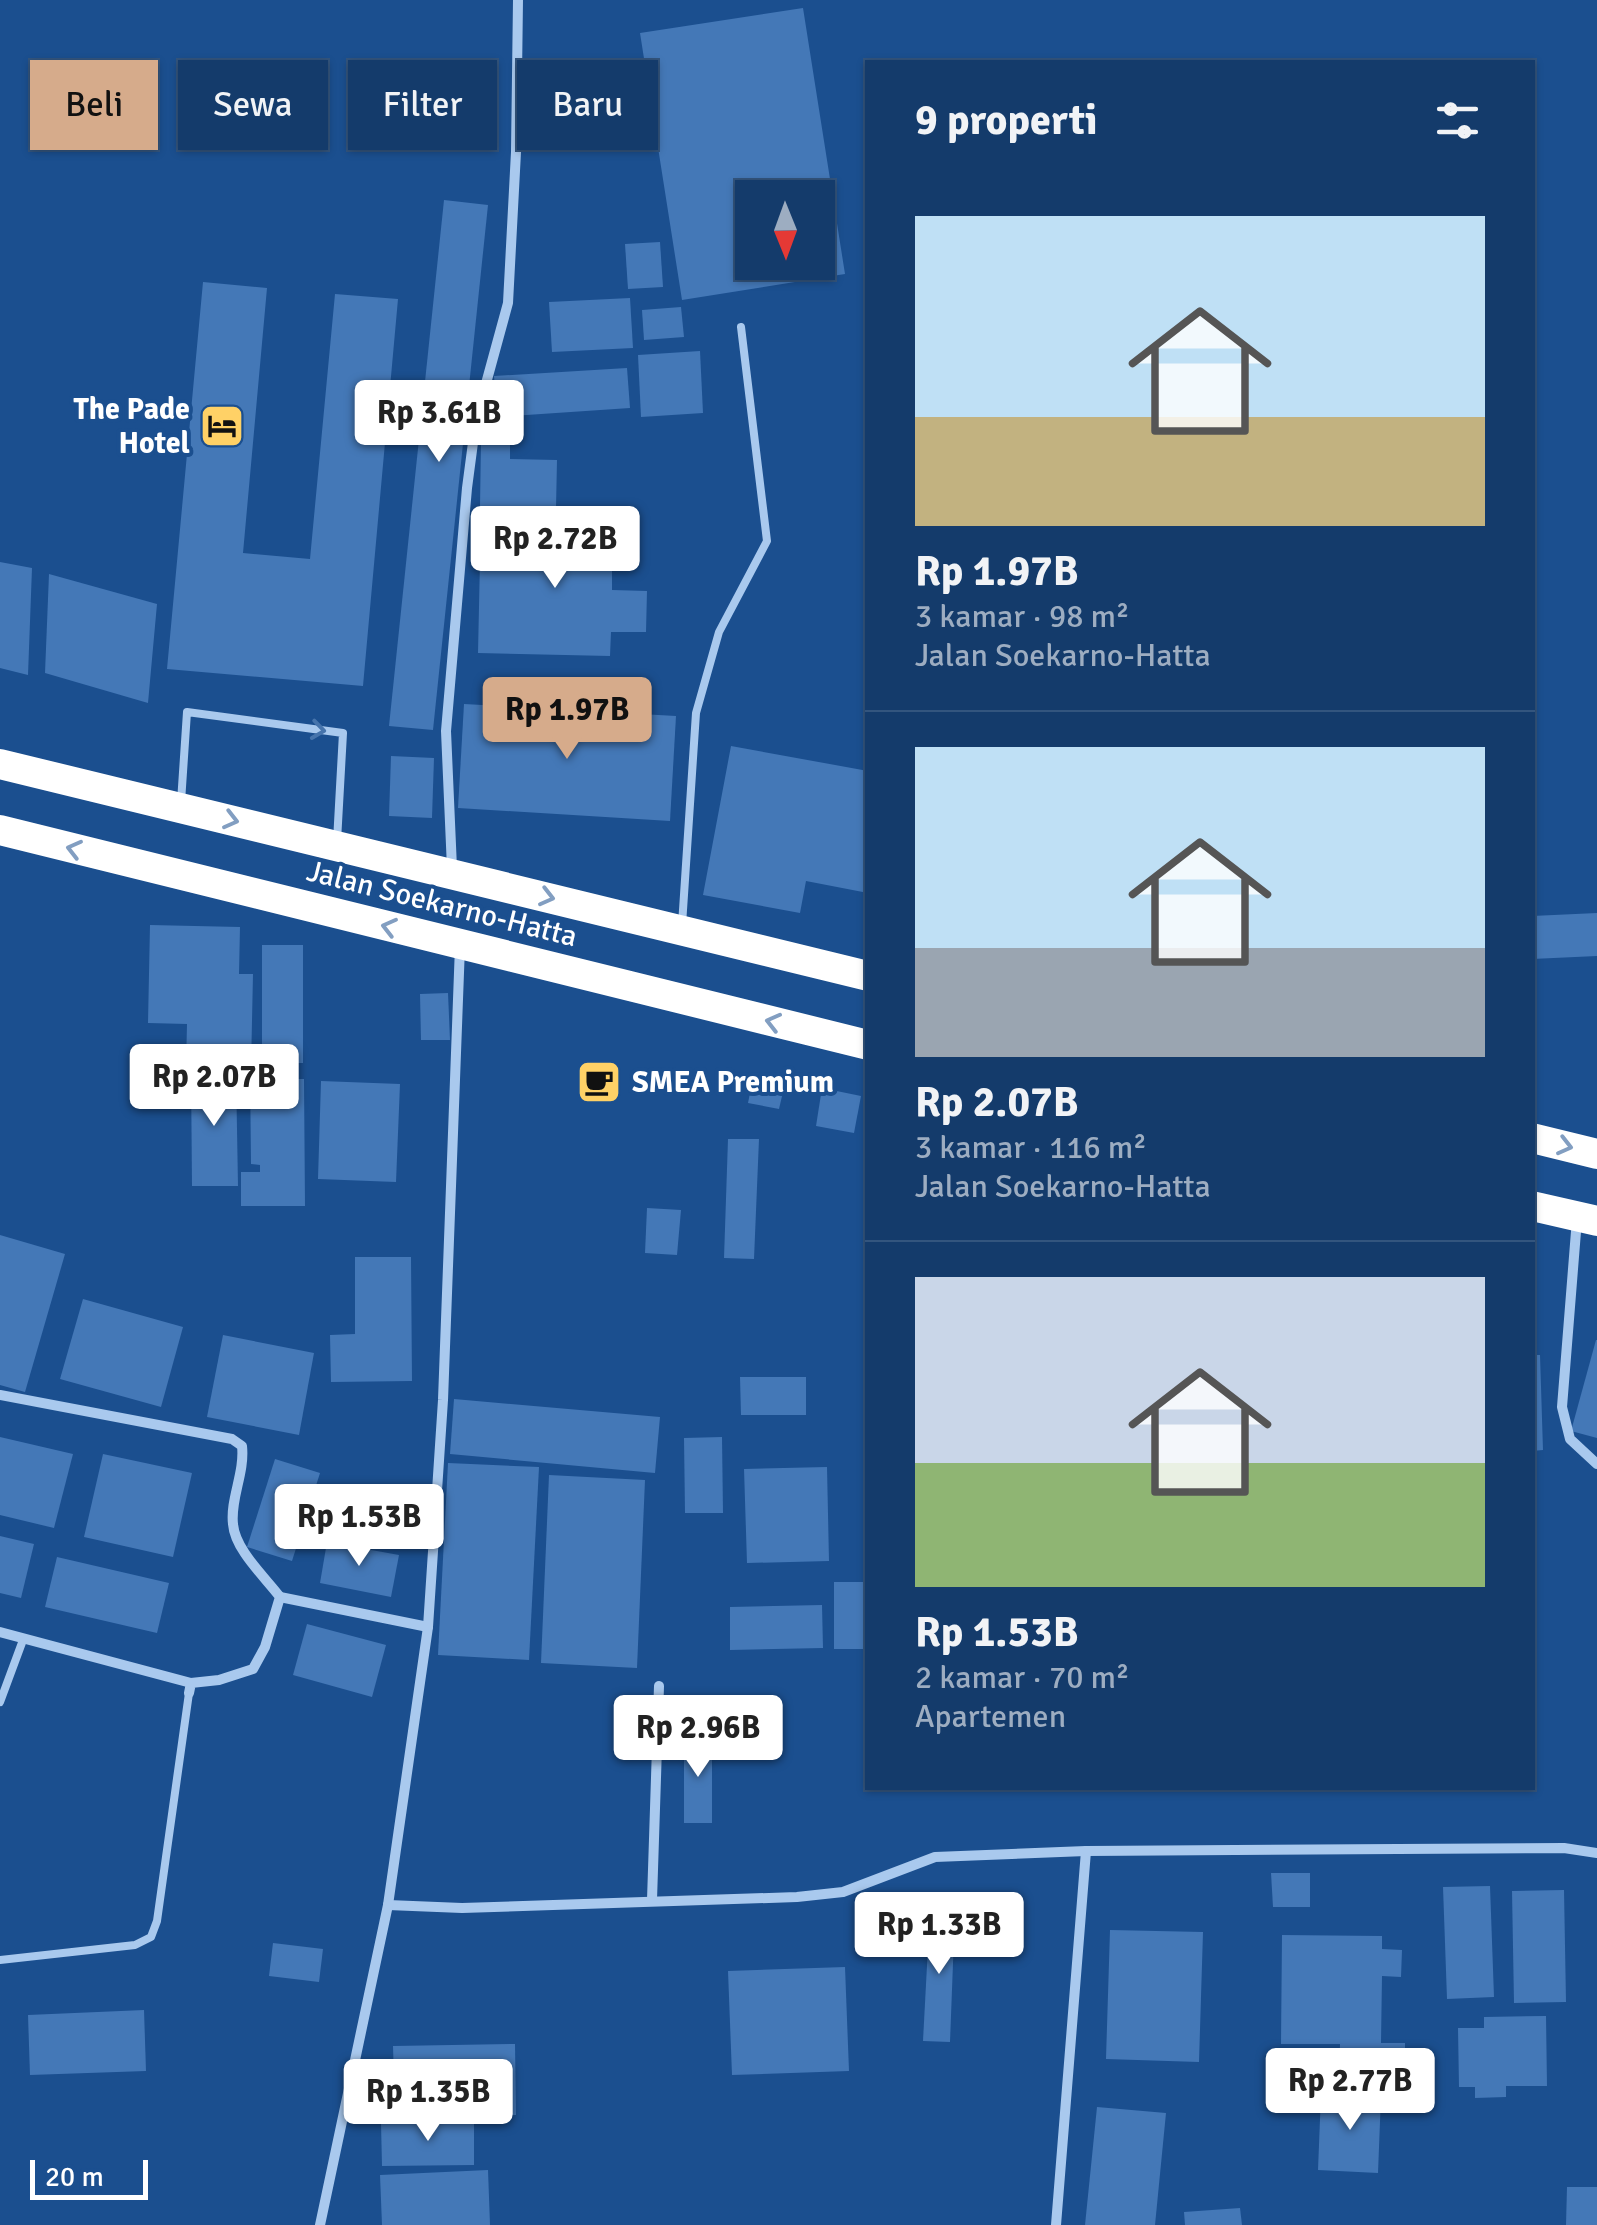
<!DOCTYPE html>
<html lang="id">
<meta charset="utf-8">
<style>
:root{--surface:#143b6b;--page:#1d4271;--text:#f1f3f6;--muted:#9dadc1;--line:#33557e;--accent:#d6ab8b}
body{margin:0;font-family:Signika,sans-serif;background:var(--page);color:var(--text);height:100vh;display:flex;flex-direction:column;font-size:38px;white-space:nowrap}
*{box-sizing:border-box;margin:0}
p{font-size:32px;color:var(--muted)}
.icon{flex:none;width:55px;height:55px;fill:none;stroke:currentColor;stroke-width:2;stroke-linecap:round;stroke-linejoin:round}
.map{position:relative;flex:1;overflow:hidden}
.side{position:absolute;left:865px;top:60px;width:670px;height:1730px;display:flex;flex-direction:column;background:var(--surface);border-radius:0px;box-shadow:0 2px 8px #0004,0 0 0 2px var(--line)}
.side>*{flex:none}
.guide{position:absolute;left:30px;top:60px;width:685px;height:90px;display:flex;gap:20px}
.needle{width:65px;rotate:179deg}
.tools{position:absolute;left:735px;top:180px;display:grid;gap:20px}
.tools a{display:grid;place-items:center;width:100px;height:100px;border-radius:0px;background:var(--surface);box-shadow:0 2px 8px #0004,0 0 0 2px var(--line);font-size:50px}
.scale{position:absolute;left:30px;bottom:25px;width:118px;box-sizing:border-box;padding-left:10px;border:5px solid #fff;border-top:0;font-size:28px;line-height:35px;white-space:nowrap;color:#fff;-webkit-text-stroke:8px #1b4f8f;paint-order:stroke}
.price{position:absolute;translate:-50% -85px;padding:0 22px;border-radius:10px;background:#fff;color:#222;font-size:32px;line-height:65px;filter:drop-shadow(0 2px 5px #0008)}
.price::after{content:'';position:absolute;left:50%;top:60px;width:30px;height:22px;margin-left:-15px;background:inherit;clip-path:polygon(0 0,100% 0,50% 100%)}
.price.current{background:var(--accent);color:#111}
ul{padding:0;list-style:none}
li{display:grid;align-content:center;gap:20px;height:530px;padding:0 50px}
li+li{border-top:2px solid var(--line)}
li span{display:grid;place-items:center;height:310px;border-radius:0px;color:#555}
li>.icon{margin-inline-start:auto}
span .icon{width:180px;height:180px;fill:#fffc;stroke-width:1}
li b{font-size:42px}
h2{display:flex;justify-content:space-between;align-items:center;height:120px;padding:0 50px;font-size:42px}
.pill{padding:0 35px;border-radius:0px;background:var(--surface);box-shadow:0 2px 8px #0004,0 0 0 2px var(--line);font-size:35px;line-height:90px}
.pill.current{background:var(--accent);color:#111}
.map>svg:first-child{display:block}
.building{fill:#4478b7;fill-rule:evenodd}
.lines{fill:none;stroke-linecap:round;stroke-linejoin:round}
.lane{stroke:#a9c9ee;stroke-width:8}
.street{stroke:#a9c9ee;stroke-width:10}
.highway{stroke:#fff;stroke-width:30}
.oneway{stroke:#4674ac}
.oneway2{stroke:#829ec1}
.labels{text-anchor:middle;dominant-baseline:central;stroke-width:8;stroke-linejoin:round;paint-order:stroke}
.poi-label{font-size:30px;font-weight:bold;fill:#fff;stroke:#1b4f8f;text-anchor:end}
.street-label{font-size:30px;fill:#fff;stroke:#1b4f8f}
</style>
<div class="map">
<svg width="1597" height="2225" viewBox="0 0 1597 2225">
<rect width="100%" height="100%" fill="#1b4f8f"/>
<!-- building -->
<g class="building">
<path d="M803,8L845,274L682,300L640,33ZM752,198H818V262H752Z"/>
<path d="M444,200L488,205L433,730L389,726Z"/>
<path d="M660,242L663,287L628,289L625,244Z"/>
<path d="M203,282L267,288L243,553L310,559L335,294L398,299L363,686L167,669Z"/>
<path d="M630,298L633,348L552,352L549,302Z"/>
<path d="M681,307L684,337L644,340L642,310Z"/>
<path d="M700,351L703,413L641,417L638,355Z"/>
<path d="M627,368L630,408L497,417L494,376Z"/>
<path d="M481,441L510,442V459L557,460L556,508L480,507Z"/>
<path d="M506,512L555,513L554,528L623,530L622,566L612,565V590L647,591L646,632H611L610,656L478,653L480,560L505,561Z"/>
<path d="M0,562L32,568L28,675L0,668Z"/>
<path d="M49,574L157,604L148,703L45,673Z"/>
<path d="M464,704L676,716L670,821L458,808Z"/>
<path d="M731,746L868,771V893L806,881L800,913L703,895Z"/>
<path d="M391,756L434,758L432,818L389,816Z"/>
<path d="M1597,913V956L1532,959V916Z"/>
<path d="M150,925L240,927L239,974H253L251,1068L186,1067L187,1024L148,1023Z"/>
<rect x="262" y="945" width="41" height="118"/>
<path d="M448,993L450,1040H421L420,994Z"/>
<path d="M250,1070H287V1079H304L305,1206H241V1172H260V1165L251,1164Z"/>
<path d="M191,1072H236L238,1186H192Z"/>
<path d="M754,1073L786,1079L779,1109L748,1103Z"/>
<path d="M321,1081L400,1084L396,1182L318,1179Z"/>
<path d="M822,1088L861,1096L854,1133L816,1126Z"/>
<path d="M728,1139H759L754,1259L724,1258Z"/>
<path d="M647,1208L681,1210L677,1255L645,1253Z"/>
<path d="M0,1235L65,1254L25,1392L0,1385Z"/>
<path d="M355,1257H411L412,1381L331,1382L330,1335L355,1334Z"/>
<path d="M83,1299L183,1327L161,1407L60,1379Z"/>
<path d="M223,1335L314,1353L299,1435L207,1417Z"/>
<path d="M1596,1340H1597V1438L1571,1431Z"/>
<path d="M1532,1355H1540L1543,1450L1532,1451Z"/>
<path d="M740,1377H806V1415H741Z"/>
<path d="M454,1399L660,1417L655,1473L450,1454Z"/>
<path d="M0,1437L73,1454L54,1528L0,1515Z"/>
<path d="M722,1437L723,1513H685L684,1438Z"/>
<path d="M103,1454L192,1473L173,1557L84,1537Z"/>
<path d="M275,1459L320,1473L292,1561L247,1547Z"/>
<path d="M448,1463L539,1467L529,1660L438,1655Z"/>
<path d="M827,1467L829,1561L747,1563L744,1469Z"/>
<path d="M549,1475L645,1480L637,1668L541,1663Z"/>
<path d="M0,1536L34,1544L21,1598L0,1593Z"/>
<path d="M327,1542L399,1555L391,1597L320,1583Z"/>
<path d="M57,1557L169,1583L157,1633L45,1607Z"/>
<rect x="834" y="1582" width="34" height="67"/>
<path d="M822,1605L823,1648L730,1650V1607Z"/>
<path d="M307,1624L386,1645L372,1697L293,1675Z"/>
<rect x="684" y="1737" width="28" height="86"/>
<path d="M1271,1873H1310V1907H1273Z"/>
<path d="M1490,1886L1494,1997L1447,1999L1443,1887Z"/>
<path d="M1564,1890L1566,2002L1514,2003L1512,1891Z"/>
<path d="M930,1909L955,1911L950,2042L923,2041Z"/>
<path d="M1110,1930L1203,1932L1199,2062L1106,2059Z"/>
<path d="M1282,1935L1382,1936V1949L1402,1950L1401,1977L1382,1976L1381,2043H1405V2079L1339,2078L1340,2044H1281Z"/>
<path d="M273,1943L323,1949L319,1982L269,1976Z"/>
<path d="M845,1967L849,2071L732,2075L728,1971Z"/>
<path d="M144,2010L146,2071L30,2075L28,2015Z"/>
<path d="M1546,2016L1547,2086H1506V2097L1475,2098V2087H1459L1458,2028H1484V2017Z"/>
<path d="M515,2044L516,2115L395,2117L393,2046Z"/>
<path d="M1321,2094L1381,2096L1378,2173L1318,2170Z"/>
<path d="M1097,2107L1166,2113L1155,2225H1085Z"/>
<path d="M474,2121V2165L382,2166L381,2123Z"/>
<path d="M488,2170L490,2225H382L380,2175Z"/>
<path d="M1567,2187H1597V2225H1566Z"/>
<path d="M1240,2208L1242,2225H1185L1184,2212Z"/>
</g>
<g class="lines">
<!-- lane -->
<g class="lane">
<path d="M181,802L187,712L343,733L337,841"/>
<path d="M682,925L696,713L719,632L767,541L741,327"/>
<path d="M0,1702L23,1640"/>
<path d="M0,1960L135,1945L151,1937L157,1921L189,1693"/>
</g>
<!-- street -->
<g class="street">
<path d="M452,868L446,731L467,488L476,420L508,303L516,152L518,0"/>
<path d="M1577,1219L1562,1407L1570,1439L1597,1464"/>
<path d="M0,1395L232,1439L242,1446C245,1473 230,1499 233,1524C235,1550 265,1577 280,1597L265,1647L253,1669L219,1680L191,1683L189,1693"/>
<path d="M280,1597L428,1627"/>
<path d="M0,1632L191,1683"/>
<path d="M652,1900L659,1686"/>
<path d="M388,1905L462,1908L797,1897L843,1892L935,1857L1086,1851L1564,1848L1597,1853"/>
<path d="M320,2225L388,1905L428,1627L443,1400L460,946"/>
<path d="M1056,2225L1086,1851"/>
</g>
<!-- highway -->
<g class="highway">
<path d="M0,764L868,976"/>
<path d="M0,830L868,1045"/>
<path d="M1532,1138L1597,1154"/>
<path d="M1532,1206L1597,1221"/>
</g>
</g>
<!-- one-way arrows -->
<defs><path id="oneway-chevron" d="M-2-3.5L2.5 0L-2 3.5" fill="none" stroke-width="1.6" stroke-linecap="round" stroke-linejoin="round" transform="scale(2.5)"/></defs>
<use class="oneway" href="#oneway-chevron" transform="translate(318 730) rotate(8)"/>
<g class="oneway2">
<use href="#oneway-chevron" transform="translate(231 820) rotate(14)"/>
<use href="#oneway-chevron" transform="translate(74 849) rotate(-166)"/>
<use href="#oneway-chevron" transform="translate(547 897) rotate(14)"/>
<use href="#oneway-chevron" transform="translate(389 927) rotate(-166)"/>
<use href="#oneway-chevron" transform="translate(773 1022) rotate(-166)"/>
<use href="#oneway-chevron" transform="translate(1565 1146) rotate(14)"/>
</g>
<!-- icons -->
<defs>
<symbol id="hotel-square" viewBox="-11 -11 22 22"><rect x="-9" y="-9" width="18" height="18" rx="4" fill="#ffd166" stroke="#1b4f8f"/><path d="M-6-4.5h1.5V1H6V5H4.5V3h-9V5H-6ZM-4 0a1.8 1.8 0 1 1 3.6 0ZM.5 0V-2.5h3Q6-2.5 6 0Z" fill="#111"/></symbol>
<symbol id="cafe-square" viewBox="-11 -11 22 22"><rect x="-9" y="-9" width="18" height="18" rx="4" fill="#ffd166" stroke="#1b4f8f"/><path d="M-5.5-4.5H6V0H3Q3 3.5 0 3.5H-2.5Q-5.5 3.5-5.5 0ZM3-3.2v2h1.7v-2ZM-6 4.5H4V6H-6Z" fill="#111"/></symbol>
</defs>
<g fill-rule="evenodd">
<use href="#hotel-square" x="197" y="401" width="50" height="50"/>
<use href="#cafe-square" x="574" y="1057" width="50" height="50"/>
</g>
<g class="labels">
<!-- poi labels -->
<g class="poi-label">
<text x="190" y="409">The Pade<tspan x="190" dy="34">Hotel</tspan></text>
<text x="632" y="1082" text-anchor="start">SMEA Premium</text>
</g>
<!-- street labels -->
<g class="street-label">
<text transform="translate(442 904) rotate(14)">Jalan Soekarno-Hatta</text>
</g>
</g>
</svg>
<div class="tools">
<a><svg class="needle" viewBox="-14 -14 28 28"><path d="M0-13l5 13h-10z" fill="#e53935"/><path d="M0 13l5-13h-10z" fill="#9dadc1"/></svg></a>
</div>
<div class="scale">20 m</div>
<b class="price" style="left:439px;top:465px">Rp 3.61B</b>
<b class="price" style="left:555px;top:591px">Rp 2.72B</b>
<b class="price current" style="left:567px;top:762px">Rp 1.97B</b>
<b class="price" style="left:214px;top:1129px">Rp 2.07B</b>
<b class="price" style="left:359px;top:1569px">Rp 1.53B</b>
<b class="price" style="left:698px;top:1780px">Rp 2.96B</b>
<b class="price" style="left:939px;top:1977px">Rp 1.33B</b>
<b class="price" style="left:1350px;top:2133px">Rp 2.77B</b>
<b class="price" style="left:428px;top:2144px">Rp 1.35B</b>
<div class="guide">
<a class="pill current">Beli</a>
<a class="pill">Sewa</a>
<a class="pill">Filter</a>
<a class="pill">Baru</a>
</div>
<section class="side">
<h2>9 properti<svg class="icon" aria-label="filters" viewBox="0 0 24 24"><path d="M4 7h16M4 17h16"/><circle cx="9" cy="7" r="2"/><circle cx="15" cy="17" r="2"/></svg></h2>
<ul>
<li><span style="background:linear-gradient(#bfe0f5 65%,#c2b280 0)"><svg class="icon" aria-label="home" viewBox="0 0 24 24"><path d="M3 11l9-7 9 7M6 9v11h12V9"/></svg></span><div><b>Rp 1.97B</b><p>3 kamar · 98 m²</p><p>Jalan Soekarno-Hatta</p></div></li>
<li><span style="background:linear-gradient(#bfe0f5 65%,#9aa5b1 0)"><svg class="icon" aria-label="home" viewBox="0 0 24 24"><path d="M3 11l9-7 9 7M6 9v11h12V9"/></svg></span><div><b>Rp 2.07B</b><p>3 kamar · 116 m²</p><p>Jalan Soekarno-Hatta</p></div></li>
<li><span style="background:linear-gradient(#c9d6e8 60%,#8fb573 0)"><svg class="icon" aria-label="home" viewBox="0 0 24 24"><path d="M3 11l9-7 9 7M6 9v11h12V9"/></svg></span><div><b>Rp 1.53B</b><p>2 kamar · 70 m²</p><p>Apartemen</p></div></li>
</ul>
</section>
</div>
